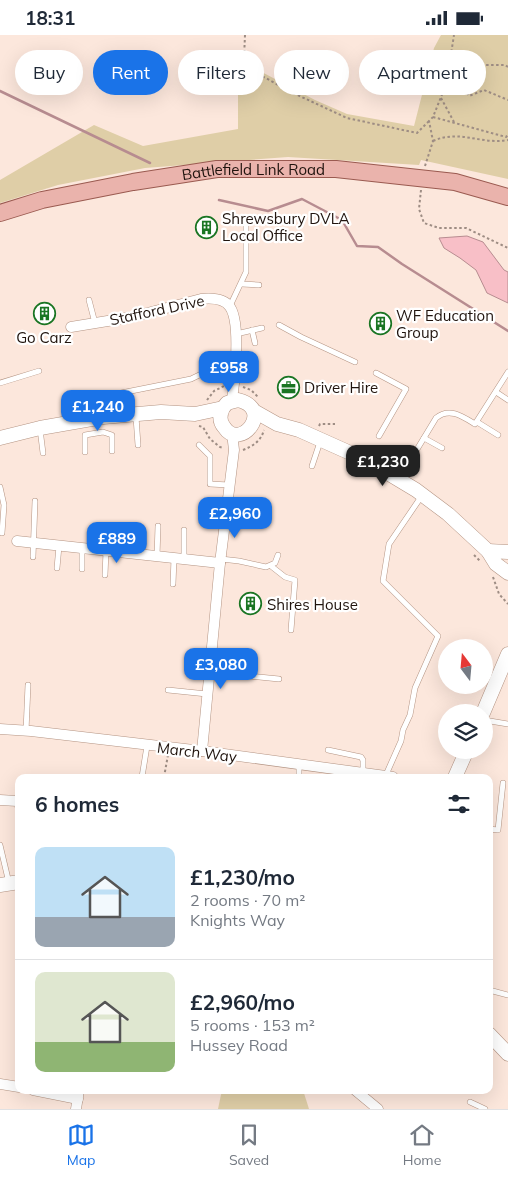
<!DOCTYPE html>
<meta charset="utf-8">
<style>
:root{--surface:#fff;--page:#f6f6f7;--text:#1f2937;--muted:#747a83;--line:#e0e1e3;--accent:#1a73e8}
body{margin:0;font-family:Mulish,sans-serif;background:var(--page);color:var(--text);height:100vh;display:flex;flex-direction:column;font-size:19px;white-space:nowrap}
*{box-sizing:border-box;margin:0}
p{font-size:16px;color:var(--muted)}
.icon{flex:none;width:28px;height:28px;fill:none;stroke:currentColor;stroke-width:2;stroke-linecap:round;stroke-linejoin:round}
.map{position:relative;flex:1;overflow:hidden}
.side{position:absolute;left:15px;top:739px;width:478px;height:320px;display:flex;flex-direction:column;background:var(--surface);border-radius:10px;box-shadow:0 5px 20px #0002}
.side>*{flex:none}
.hud{position:absolute;left:15px;top:15px;width:479px;height:45px;display:flex;gap:10px}
.needle{width:32px;rotate:344deg}
.controls{position:absolute;left:438px;top:604px;display:grid;gap:10px}
.controls a{display:grid;place-items:center;width:55px;height:55px;border-radius:50%;background:var(--surface);box-shadow:0 5px 20px #0002;font-size:25px}
.price{position:absolute;translate:-50% -42px;padding:0 11px;border-radius:10px;background:var(--accent);color:#fff;font-size:16px;line-height:32px;filter:drop-shadow(0 1px 2px #0008)}
.price::after{content:'';position:absolute;left:50%;top:30px;width:15px;height:11px;margin-left:-8px;background:inherit;clip-path:polygon(0 0,100% 0,50% 100%)}
.price.on{background:#222;color:#fff}
ul{padding:0;list-style:none}
li{display:flex;align-items:center;gap:15px;height:125px;padding:0 20px}
li+li{border-top:1px solid var(--line)}
li span{display:grid;place-items:center;flex:none;width:140px;height:100px;border-radius:10px;color:#555}
li>.icon{margin-inline-start:auto}
span .icon{width:60px;height:60px;fill:#fffc;stroke-width:1}
li b{font-size:21px}
h2{display:flex;justify-content:space-between;align-items:center;height:60px;padding:0 20px;font-size:21px}
.tag{padding:0 18px;border-radius:22px;background:var(--surface);box-shadow:0 5px 20px #0002;font-size:18px;line-height:45px}
.tag.on{background:var(--accent);color:#fff}
.status{display:flex;justify-content:space-between;align-items:center;height:35px;padding:0 25px;background:var(--surface);direction:ltr}
.status svg{height:14px;fill:currentColor}
.menu{display:flex;justify-content:space-around;align-items:center;height:70px;border-top:1px solid var(--line);background:var(--surface);font-size:14px;color:var(--muted)}
.menu a{display:grid;justify-items:center;gap:2px}
.menu .on{color:var(--accent)}
.map>svg:first-child{display:block}
.green{fill:#dfcea7}
.water{fill:#f8bfc7;stroke:#b78c90}
.lines{fill:none;stroke-linecap:round;stroke-linejoin:round}
.stream{stroke:#b78c90;stroke-width:2.5}
.lane-casing{stroke:#b49483;stroke-width:6}
.street-casing{stroke:#b49483;stroke-width:11}
.secondary-casing{stroke:#b49483;stroke-width:15}
.primary-casing{stroke:#9a5a50;stroke-width:18}
.path{stroke:#9e8d84;stroke-width:2;stroke-dasharray:2.5 2.5;stroke-linecap:butt}
.lane{stroke:#fff;stroke-width:5}
.street{stroke:#fff;stroke-width:10}
.secondary{stroke:#fff;stroke-width:14}
.primary{stroke:#eab3ac;stroke-width:16}
.labels{text-anchor:middle;dominant-baseline:central;stroke-width:4.5;stroke-linejoin:round;paint-order:stroke}
.street-label{font-size:15px;fill:#20140e;stroke:#fff}
.poi-label{font-size:15px;fill:#20140e;stroke:#fff;text-anchor:start}
</style>
<div class="status"><b>18:31</b><svg viewBox="0 0 49 12"><path d="M0 12V9h3v3zM5 12V6h3v6zM10 12V3h3v9zM15 12V0h3v12zM26 1h20v11H26zM47 4h2v5h-2z"/></svg></div>
<div class="map">
<svg width="508" height="1074" viewBox="0 0 508 1074">
<rect width="100%" height="100%" fill="#fce7dc"/>
<!-- green -->
<g class="green">
<path d="M441,0H508V144L421,125L419,130L288,122L145,133L58,150L0,168V145L94,90L143,111L238,94V44L248,35L251,37L256,34L315,65L347,79L414,91L434,13Z"/>
<path d="M222,1055H303L309,1074H218Z"/>
</g>
<!-- water -->
<path class="water" d="M467,201L483,207L504,235L508,237V268L487,258L476,235L460,223L444,213L439,203Z"/>
<g class="lines">
<!-- stream -->
<g class="stream">
<path d="M0,56L150,128"/>
<path d="M219,165L268,176L302,164L342,185L357,211L378,212L402,229L508,296"/>
</g>
<defs>
<g id="lane">
<path d="M242,249L259,250"/>
<path d="M89,265L95,288"/>
<path d="M230,271L246,237V189"/>
<path d="M279,290L301,302L355,327"/>
<path d="M252,295L255,308"/>
<path d="M236,299L262,293"/>
<path d="M376,338L406,354L379,401"/>
<path d="M0,348L39,336"/>
<path d="M496,357L508,365"/>
<path d="M90,362L121,358"/>
<path d="M127,379L121,358L191,344L222,329"/>
<path d="M136,382L138,410"/>
<path d="M477,387L498,400"/>
<path d="M40,394L43,418"/>
<path d="M424,403L442,413"/>
<path d="M199,410L210,421V449L229,450"/>
<path d="M85,417V400L103,397L112,400V416"/>
<path d="M312,431L320,407"/>
<path d="M399,444L436,383C449,372 462,381 475,389L508,337"/>
<path d="M0,452L4,470L2,498"/>
<path d="M127,518L128,495"/>
<path d="M157,521L158,491"/>
<path d="M33,522L35,466"/>
<path d="M184,524V495"/>
<path d="M221,524L239,526L266,532L275,528L278,520"/>
<path d="M271,531L285,542L295,545L291,595"/>
<path d="M57,533L59,511"/>
<path d="M82,534V514"/>
<path d="M105,540L106,516"/>
<path d="M173,549L174,523"/>
<path d="M210,637L279,644"/>
<path d="M168,655L207,659"/>
<path d="M484,685L508,689"/>
<path d="M26,696L28,650"/>
<path d="M328,715L361,722L363,725V737"/>
<path d="M299,731V742"/>
<path d="M142,742L147,711"/>
<path d="M385,742L401,706L403,695L410,680L415,653L438,601L383,546L389,509L421,462"/>
<path d="M489,794L498,795L503,748"/>
<path d="M0,810L9,848"/>
<path d="M489,955L508,960"/>
<path d="M470,1067L485,1074"/>
</g>
<g id="street">
<path d="M71,292L132,282L201,264C211,263 224,263 230,272C241,288 235,345 232,365"/>
<path d="M17,506L220,528"/>
<path d="M0,694L31,696L202,716L393,742"/>
<path d="M202,716L220,528L234,415L232,398"/>
<path d="M0,765L17,766L19,769"/>
<path d="M0,1049L19,1052"/>
<path d="M33,1055L78,1064"/>
<path d="M355,1055L378,1074"/>
<path d="M76,1074L79,1055"/>
</g>
<g id="secondary">
<path d="M254,376L277,389L299,395L366,425L416,455L448,479L488,516L496,529L508,538"/>
<path d="M0,403L40,393L103,382L161,377L195,379L223,373L227,368L238,365C275,374 240,417 224,392C219,386 220,379 223,373"/>
<path d="M488,516L508,517"/>
<path d="M483,678L508,619"/>
<path d="M455,742L467,715"/>
<path d="M0,850L19,847"/>
<path d="M489,999L508,1019"/>
</g>
<g id="primary">
<path id="s1" d="M0,178L42,165L133,147L217,134H336L455,147L508,162"/>
</g>
</defs>
<!-- lane casing -->
<use href="#lane" class="lane-casing"/>
<!-- street casing -->
<use href="#street" class="street-casing"/>
<!-- secondary casing -->
<use href="#secondary" class="secondary-casing"/>
<!-- primary casing -->
<use href="#primary" class="primary-casing"/>
<!-- path -->
<g class="path">
<path d="M245,0L244,23L246,28L253,36L291,57L347,83L417,98L429,86"/>
<path d="M508,32L505,30H483L456,41L469,61L484,55L508,65"/>
<path d="M441,63L454,87"/>
<path d="M433,82L506,102L508,100"/>
<path d="M433,106C460,94 481,110 508,105"/>
<path d="M425,131L433,106L429,86L433,82L445,52L456,41L451,19L454,0"/>
<path d="M421,155L419,174L424,188L439,193H466L508,213"/>
<path d="M243,352L251,355L258,362"/>
<path d="M207,365L214,356L224,351"/>
<path d="M199,391L203,392L210,404L220,412L224,413"/>
<path d="M319,391L320,389H335"/>
<path d="M243,415C253,411 261,406 264,395"/>
<path d="M474,520L481,527"/>
<path d="M493,542L499,559L508,569"/>
<path d="M164,742L168,720"/>
</g>
<!-- lane -->
<use href="#lane" class="lane"/>
<!-- street -->
<use href="#street" class="street"/>
<!-- secondary -->
<use href="#secondary" class="secondary"/>
<!-- primary -->
<use href="#primary" class="primary"/>
</g>
<!-- icons -->
<defs>
<symbol id="building-ring" viewBox="-11 -11 22 22"><circle r="9.5" fill="#fff" stroke="#1a7523" stroke-width="1.5"/><path d="M-4-6H4V6H1V3H-1V6H-4ZM-2.5-4.3h1.7v1.8h-1.7ZM.8-4.3h1.7v1.8H.8ZM-2.5-1h1.7V.8h-1.7ZM.8-1h1.7V.8H.8Z" fill="#1a7523"/></symbol>
<symbol id="office-ring" viewBox="-11 -11 22 22"><circle r="9.5" fill="#fff" stroke="#1a7523" stroke-width="1.5"/><path d="M-6-3h4V-5.5h4V-3h4V5H-6ZM-1-4.5V-3h2v-1.5ZM-6 0V1H6V0Z" fill="#1a7523"/></symbol>
</defs>
<g fill-rule="evenodd">
<use href="#building-ring" x="194" y="180" width="25" height="25"/>
<use href="#building-ring" x="32" y="266" width="25" height="25"/>
<use href="#building-ring" x="368" y="276" width="25" height="25"/>
<use href="#office-ring" x="276" y="340" width="25" height="25"/>
<use href="#building-ring" x="238" y="556" width="25" height="25"/>
</g>
<g class="labels">
<!-- street labels -->
<g class="street-label">
<text stroke="none"><textPath href="#s1" startOffset="258">Battlefield Link Road</textPath></text>
<text transform="translate(157 275) rotate(-12)">Stafford Drive</text>
<text transform="translate(197 717) rotate(7)">March Way</text>
</g>
<!-- poi labels -->
<g class="poi-label">
<text x="222" y="183">Shrewsbury DVLA<tspan x="222" dy="17">Local Office</tspan></text>
<text x="396" y="280">WF Education<tspan x="396" dy="17">Group</tspan></text>
<text x="44" y="302" text-anchor="middle">Go Carz</text>
<text x="304" y="352">Driver Hire</text>
<text x="267" y="569">Shires House</text>
</g>
</g>
</svg>
<div class="controls">
<a><svg class="needle" viewBox="-14 -14 28 28"><path d="M0-13l5 13h-10z" fill="#e53935"/><path d="M0 13l5-13h-10z" fill="#747a83"/></svg></a>
<a><svg class="icon" aria-label="layers" viewBox="0 0 24 24"><path d="M12 4l9 5-9 5-9-5zM3 14l9 5 9-5"/></svg></a>
</div>
<b class="price" style="left:229px;top:358px">£958</b>
<b class="price" style="left:98px;top:397px">£1,240</b>
<b class="price on" style="left:383px;top:452px">£1,230</b>
<b class="price" style="left:235px;top:504px">£2,960</b>
<b class="price" style="left:117px;top:529px">£889</b>
<b class="price" style="left:221px;top:655px">£3,080</b>
<div class="hud">
<a class="tag">Buy</a>
<a class="tag on">Rent</a>
<a class="tag">Filters</a>
<a class="tag">New</a>
<a class="tag">Apartment</a>
</div>
<section class="side">
<h2>6 homes<svg class="icon" aria-label="filters" viewBox="0 0 24 24"><path d="M4 7h16M4 17h16"/><circle cx="9" cy="7" r="2"/><circle cx="15" cy="17" r="2"/></svg></h2>
<ul>
<li><span style="background:linear-gradient(#bfe0f5 70%,#9aa5b1 0)"><svg class="icon" aria-label="home" viewBox="0 0 24 24"><path d="M3 11l9-7 9 7M6 9v11h12V9"/></svg></span><div><b>£1,230/mo</b><p>2 rooms · 70 m²</p><p>Knights Way</p></div></li>
<li><span style="background:linear-gradient(#dfe7d0 70%,#8fb573 0)"><svg class="icon" aria-label="home" viewBox="0 0 24 24"><path d="M3 11l9-7 9 7M6 9v11h12V9"/></svg></span><div><b>£2,960/mo</b><p>5 rooms · 153 m²</p><p>Hussey Road</p></div></li>
</ul>
</section>
</div>
<nav class="menu">
<a class="on"><svg class="icon" aria-label="map" viewBox="0 0 24 24"><path d="M3 6l6-2 6 2 6-2v14l-6 2-6-2-6 2zM9 4v14M15 6v14"/></svg>Map</a>
<a><svg class="icon" aria-label="saved" viewBox="0 0 24 24"><path d="M7 4h10v16l-5-4-5 4z"/></svg>Saved</a>
<a><svg class="icon" aria-label="home" viewBox="0 0 24 24"><path d="M3 11l9-7 9 7M6 9v11h12V9"/></svg>Home</a>
</nav>
